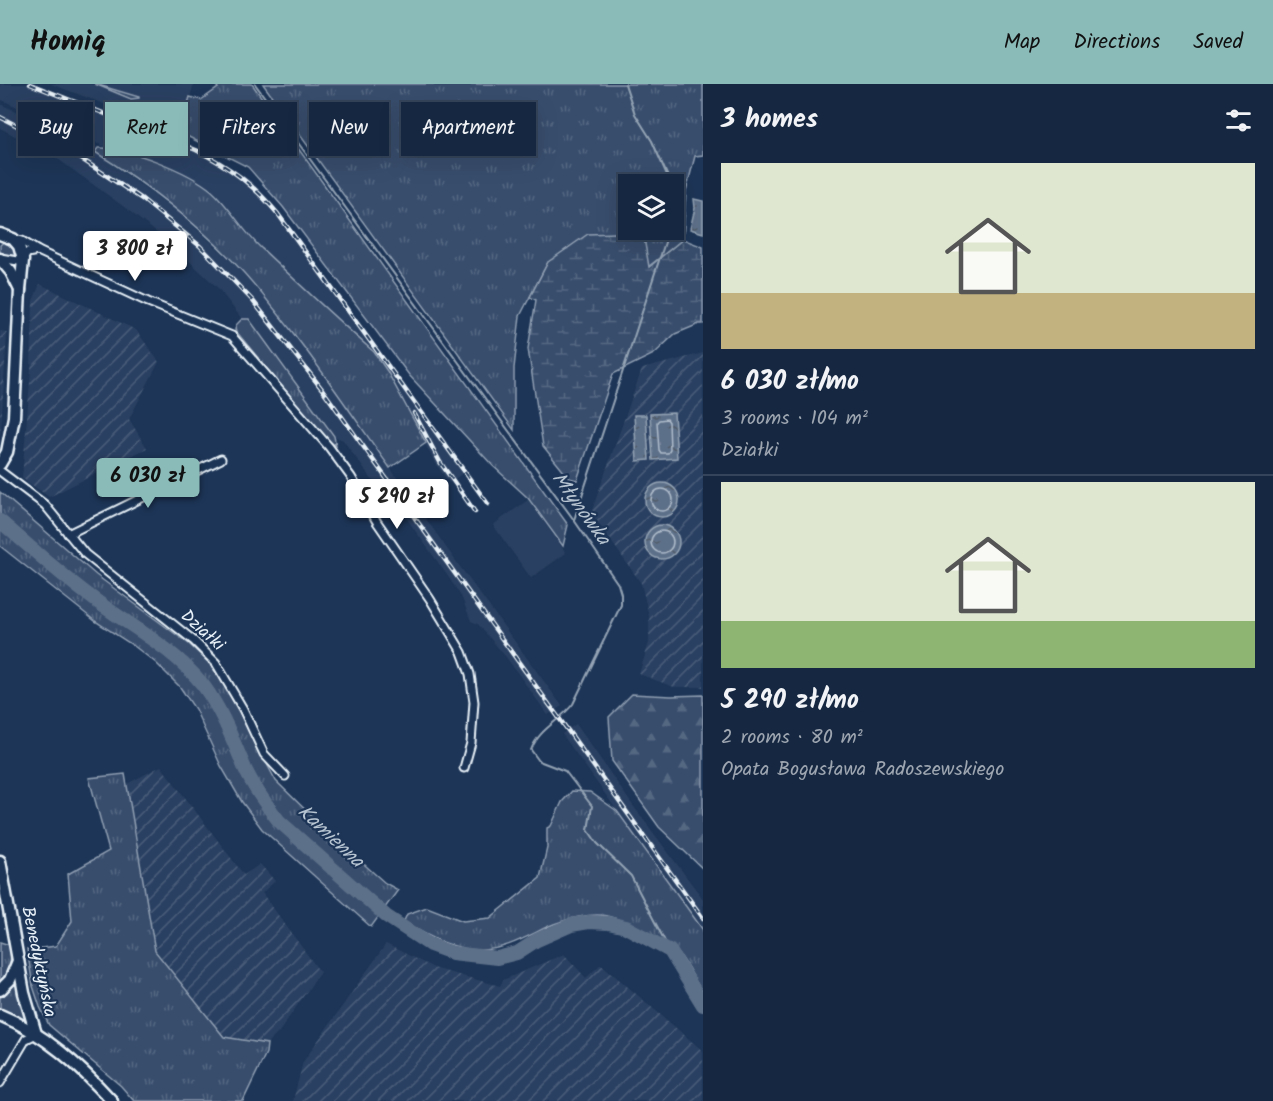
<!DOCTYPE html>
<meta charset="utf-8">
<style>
:root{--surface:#162841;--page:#23344c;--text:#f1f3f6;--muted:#9ea6b1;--line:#35445a;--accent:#8bbbb9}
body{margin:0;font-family:Kalam,sans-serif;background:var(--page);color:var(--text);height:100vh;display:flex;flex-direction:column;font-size:22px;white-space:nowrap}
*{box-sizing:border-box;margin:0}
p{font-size:20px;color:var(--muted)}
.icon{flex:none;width:33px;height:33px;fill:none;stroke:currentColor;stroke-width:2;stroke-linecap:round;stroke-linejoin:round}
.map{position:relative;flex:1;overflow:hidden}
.drawer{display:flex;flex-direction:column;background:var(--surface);width:570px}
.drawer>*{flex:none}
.banner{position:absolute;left:18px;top:18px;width:570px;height:54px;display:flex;gap:12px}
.controls{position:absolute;left:618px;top:90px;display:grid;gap:12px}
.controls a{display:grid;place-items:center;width:66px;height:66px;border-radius:0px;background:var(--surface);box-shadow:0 6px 24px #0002,0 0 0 2px var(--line);font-size:30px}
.price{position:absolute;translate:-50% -51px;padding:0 14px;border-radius:6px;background:#fff;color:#222;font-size:20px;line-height:39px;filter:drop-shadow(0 2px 3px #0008)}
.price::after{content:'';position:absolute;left:50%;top:36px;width:18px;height:14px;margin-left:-9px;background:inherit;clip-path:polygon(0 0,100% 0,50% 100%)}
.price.active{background:var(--accent);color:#111}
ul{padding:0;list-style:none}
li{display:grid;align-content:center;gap:12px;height:318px;padding:0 18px}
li+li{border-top:2px solid var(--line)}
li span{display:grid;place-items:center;height:186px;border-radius:0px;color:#555}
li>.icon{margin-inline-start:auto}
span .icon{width:108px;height:108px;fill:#fffc;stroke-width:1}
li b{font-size:26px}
h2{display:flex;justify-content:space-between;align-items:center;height:72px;padding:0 18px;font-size:26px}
.chip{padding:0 21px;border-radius:0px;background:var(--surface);box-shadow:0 6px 24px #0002,0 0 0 2px var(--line);font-size:21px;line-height:54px}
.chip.active{background:var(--accent);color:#111}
header{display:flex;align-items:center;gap:36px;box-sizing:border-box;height:84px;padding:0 30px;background:var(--accent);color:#111}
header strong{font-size:28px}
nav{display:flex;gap:33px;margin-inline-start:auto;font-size:21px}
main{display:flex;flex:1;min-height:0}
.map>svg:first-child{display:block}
.built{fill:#2a4162}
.industrial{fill:url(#industrial-furrows)}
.grass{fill:url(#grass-tufts);stroke:#909fb2;stroke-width:1.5;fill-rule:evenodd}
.forest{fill:url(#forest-firs);stroke:#909fb2;stroke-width:1.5}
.wetland{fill:url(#wetland-marsh);stroke:#909fb2;stroke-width:1.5}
.water{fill:url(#water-ripples);stroke:#95a4b5;stroke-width:1.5}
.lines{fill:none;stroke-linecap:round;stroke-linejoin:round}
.shore{stroke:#b0bdcc;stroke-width:1.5}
.stream{stroke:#95a4b5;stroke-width:2}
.river{stroke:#5d7089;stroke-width:14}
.street-casing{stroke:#e8f1f8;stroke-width:11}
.secondary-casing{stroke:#e8f1f8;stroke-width:15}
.primary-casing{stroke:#e8f1f8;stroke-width:15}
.street{stroke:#1d3557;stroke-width:7}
.secondary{stroke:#1d3557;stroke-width:10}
.primary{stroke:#1d3557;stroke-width:10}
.rail-casing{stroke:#e8f1f8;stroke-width:4.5}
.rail{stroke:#1d3557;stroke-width:2;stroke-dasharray:7;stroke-linecap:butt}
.labels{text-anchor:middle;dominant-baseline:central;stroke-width:4.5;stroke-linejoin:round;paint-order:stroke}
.street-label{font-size:18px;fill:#e8f1f8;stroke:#1d3557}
.water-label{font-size:20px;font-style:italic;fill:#b7c4d1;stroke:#1d3557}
</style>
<header>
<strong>Homiq</strong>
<nav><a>Map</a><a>Directions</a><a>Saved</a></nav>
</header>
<main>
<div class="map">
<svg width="703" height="1017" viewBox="0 0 703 1017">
<defs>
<pattern id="industrial-furrows" width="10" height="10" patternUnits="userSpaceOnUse" patternTransform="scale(1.5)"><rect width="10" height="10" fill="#2a4162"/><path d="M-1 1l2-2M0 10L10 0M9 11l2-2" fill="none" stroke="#495d79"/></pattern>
<pattern id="grass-tufts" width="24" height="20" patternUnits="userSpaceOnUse" patternTransform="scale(1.5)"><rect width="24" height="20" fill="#374d6c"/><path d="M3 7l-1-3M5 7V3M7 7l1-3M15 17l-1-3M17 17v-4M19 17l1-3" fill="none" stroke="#546782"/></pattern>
<pattern id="forest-firs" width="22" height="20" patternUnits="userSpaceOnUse" patternTransform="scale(1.5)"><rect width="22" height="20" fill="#374d6c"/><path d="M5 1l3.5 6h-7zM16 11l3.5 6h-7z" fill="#546782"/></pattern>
<pattern id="wetland-marsh" width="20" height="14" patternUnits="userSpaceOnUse" patternTransform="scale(1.5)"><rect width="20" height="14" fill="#374d6c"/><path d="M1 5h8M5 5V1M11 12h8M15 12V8" fill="none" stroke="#546782"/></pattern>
<pattern id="water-ripples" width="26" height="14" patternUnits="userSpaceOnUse" patternTransform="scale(1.5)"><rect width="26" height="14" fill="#5d7089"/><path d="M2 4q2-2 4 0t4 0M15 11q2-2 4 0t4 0" fill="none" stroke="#505a66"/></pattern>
</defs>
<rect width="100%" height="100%" fill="#1d3557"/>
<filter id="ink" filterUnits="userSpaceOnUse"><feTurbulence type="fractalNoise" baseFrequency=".0167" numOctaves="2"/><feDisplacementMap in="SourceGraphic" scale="12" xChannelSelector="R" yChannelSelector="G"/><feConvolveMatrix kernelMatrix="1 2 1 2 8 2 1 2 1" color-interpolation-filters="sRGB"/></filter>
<g filter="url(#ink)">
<!-- built -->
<g class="built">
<path d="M0,0H33L175,54L217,74L251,97L275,123L467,386L449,399L434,377L381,276L257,160L212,108L190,93L163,81L135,70L107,64L0,15Z"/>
<path d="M51,0H197L193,3L179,48Z"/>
<path d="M0,20L62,48L102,73L178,128L242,187L270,219L319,283L455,476L562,622L548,631L506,573L478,540L471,537L462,514L450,495L389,410L376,401L343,356L334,352L249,235H242L218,204L171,160L123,122L55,73L0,44Z"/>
<path d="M528,416L566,469L531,494L493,441Z"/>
<path d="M576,640L631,719L703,815V846L562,650Z"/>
</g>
<!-- industrial -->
<g class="industrial">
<path d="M40,200L136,246L159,278L129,335L147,364L49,413L22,394L31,286L33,217Z"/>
<path d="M0,247L7,248L0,358Z"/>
<path d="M703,269V603H674L639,590L649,559V532L641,499L591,429L642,285Z"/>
<path d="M161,682L244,791L260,780L275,797L262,809L320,888L279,948L267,960L223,953L155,867L127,700Z"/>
<path d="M386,860L436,885L500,902L503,896L564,870L586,894L601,880L703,967V1017H293L303,978Z"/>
</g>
<!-- grass -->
<g class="grass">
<path d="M95,0L139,13V14L131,15Z"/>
<path d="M215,0H252L568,441L563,462L528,414L493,382L409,291L283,123L248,83L179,48L190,13L201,16L218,4Z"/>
<path d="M263,0H703V71L695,72L686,107L683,155L648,183L643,148L548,178L520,232L514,284V346ZM628,100H674V146H628Z"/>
<path d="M98,64C128,63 188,87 212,107C230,123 242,146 260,163C297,198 335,234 374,268L387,287L426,359L390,384C343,318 298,250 244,189C201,142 148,101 95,68Z"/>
<path d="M4,158L14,164L19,173L0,169V161Z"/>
<path d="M242,235H249L334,352L336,362L323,352L235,246L236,241Z"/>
<path d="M0,408L96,491L189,560L208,578L223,598L276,697L329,749L385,799L398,806L371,843L262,745L242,718L221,682L195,625L180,603L156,579L134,562L95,537L0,462Z"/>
<path d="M125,690L155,867L224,953L267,960L266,969L243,1017H134L121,1002L49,941L40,923L33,902L27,866L56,862L72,837L68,790L109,767L89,694Z"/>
<path d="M572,707L590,708L617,727L703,846V909C695,897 688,882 679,870C669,857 624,836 607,832C592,828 563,836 549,842C527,852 506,866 480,866C452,865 426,852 404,837L407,830L427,823L463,837L490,834L540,794L547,764V744L551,742L562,718Z"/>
<path d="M0,858L10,861C12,876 10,886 0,898Z"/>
<path d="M17,892L26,934L25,936L0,925V912Z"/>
</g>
<!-- forest -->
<path class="forest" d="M632,610L671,612L703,611V785L659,743L612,677L609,633Z"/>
<!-- wetland -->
<path class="wetland" d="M643,148L649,183L683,155L703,163V240H699L675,250L654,270L613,290L577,396L569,394L543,362L528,265L536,216L530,213L548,178L588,150Z"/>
<!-- water -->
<g class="water">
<path d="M694,115L703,117V149L690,145L695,124Z"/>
<path d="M674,329L677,374L653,376L650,330Z"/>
<path d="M634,331H646L649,376L637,377Z"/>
<circle cx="662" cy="416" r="17"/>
<circle cx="662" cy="458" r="17"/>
</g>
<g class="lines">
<!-- shore -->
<g class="shore">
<path d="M667,335L669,338L670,366L668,369H661L659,366L657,338L659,336Z"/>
<circle cx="662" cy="416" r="11"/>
<circle cx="662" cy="458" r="11"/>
</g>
<!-- stream -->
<g class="stream">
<path d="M255,0L574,436L618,500L621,510V521L573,620C560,637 539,645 531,666L539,677L565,687L592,722L588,746L597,759L631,792L670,867"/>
<path d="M625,0L635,30L652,57L671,100"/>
<path d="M674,122V129"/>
<path d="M574,436L669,146"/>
</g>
<!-- river -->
<path class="river" d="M0,437C31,464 62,492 95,516C133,544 173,564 203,601C223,628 233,657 246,687C255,705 266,721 279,737L386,832L430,861L452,869L497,874L517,869L537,856L571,841L589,838L608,839L626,843L670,867L703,921"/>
<defs>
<g id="street">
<path d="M14,155L22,157L38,167L148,218L232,252L329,363L351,393L377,438L430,515L462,568L470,590L474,618L471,659L464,684"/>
<path d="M0,174L18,177L23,176L27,169L38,167"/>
<path d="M0,387L45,421L85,470L194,557L216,579L243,625L264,670L285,692"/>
<path d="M68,450L221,375"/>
<path d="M0,999L26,955L36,950"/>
</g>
<g id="secondary">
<path d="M0,150L13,155L19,162L23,176L20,206L14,333L7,368L0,380"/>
<path d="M0,175L11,188L20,206"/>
<path d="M0,777L24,909L36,950"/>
<path d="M0,906L10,896L18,877"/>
</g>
<path id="primary" d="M0,931C44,949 80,982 112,1017"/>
</defs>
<!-- street casing -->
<use href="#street" class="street-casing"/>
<!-- secondary casing -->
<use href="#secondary" class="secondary-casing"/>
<!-- primary casing -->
<use href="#primary" class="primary-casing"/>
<!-- street -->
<use href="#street" class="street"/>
<!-- secondary -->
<use href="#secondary" class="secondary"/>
<!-- primary -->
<use href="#primary" class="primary"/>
<defs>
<g id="rail">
<path d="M30,0L196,66C230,83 253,100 278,130L488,420"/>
<path d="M0,33L80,74L142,115L200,162L253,217L322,305L703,834"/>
<path d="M414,329L440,378L475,428"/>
</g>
</defs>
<!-- rail casing -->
<use href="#rail" class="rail-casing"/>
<!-- rail -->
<use href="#rail" class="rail"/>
</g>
</g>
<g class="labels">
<!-- street labels -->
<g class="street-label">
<text transform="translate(202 547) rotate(42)">Działki</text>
<text transform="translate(38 878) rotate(78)">Benedyktyńska</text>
</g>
<!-- water labels -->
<g class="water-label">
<text transform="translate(580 425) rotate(54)">Młynówka</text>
<text transform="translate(330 753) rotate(43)">Kamienna</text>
</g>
</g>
</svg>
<div class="controls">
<a><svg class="icon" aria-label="layers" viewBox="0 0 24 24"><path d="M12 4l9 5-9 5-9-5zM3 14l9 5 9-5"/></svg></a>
</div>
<b class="price" style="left:135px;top:198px">3 800 zł</b>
<b class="price active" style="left:148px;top:425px">6 030 zł</b>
<b class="price" style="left:397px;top:446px">5 290 zł</b>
<div class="banner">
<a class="chip">Buy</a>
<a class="chip active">Rent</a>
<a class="chip">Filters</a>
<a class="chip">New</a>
<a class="chip">Apartment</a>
</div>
</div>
<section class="drawer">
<h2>3 homes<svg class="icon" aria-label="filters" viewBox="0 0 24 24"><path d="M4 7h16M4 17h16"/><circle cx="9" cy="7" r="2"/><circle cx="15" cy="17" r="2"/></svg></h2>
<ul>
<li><span style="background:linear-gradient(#dfe7d0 70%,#c2b280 0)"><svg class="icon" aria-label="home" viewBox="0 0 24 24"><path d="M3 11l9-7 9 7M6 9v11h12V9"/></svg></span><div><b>6 030 zł/mo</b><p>3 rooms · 104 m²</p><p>Działki</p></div></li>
<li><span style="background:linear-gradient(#dfe7d0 75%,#8fb573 0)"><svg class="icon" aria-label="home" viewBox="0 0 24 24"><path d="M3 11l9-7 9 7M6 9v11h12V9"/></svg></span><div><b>5 290 zł/mo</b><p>2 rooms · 80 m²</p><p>Opata Bogusława Radoszewskiego</p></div></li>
</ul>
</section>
</main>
